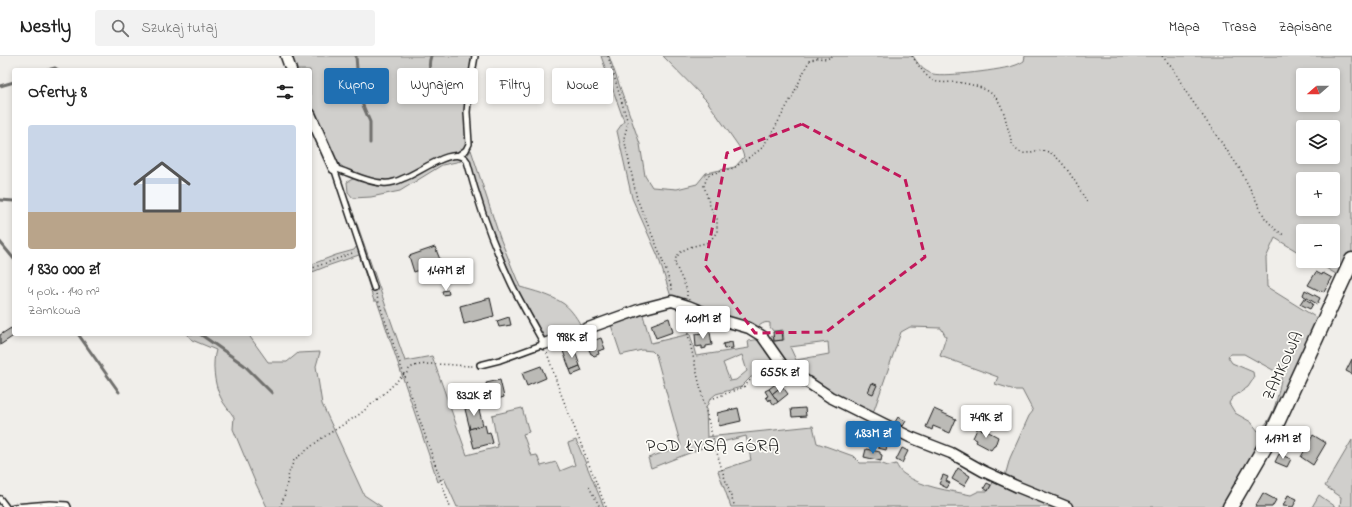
<!DOCTYPE html>
<html lang="pl">
<meta charset="utf-8">
<style>
:root{--surface:#fff;--page:#f2f2f2;--text:#222;--muted:#767676;--line:#e0e0e0;--accent:#1f6fb2}
body{margin:0;font-family:"Indie Flower",sans-serif;background:var(--page);color:var(--text);height:100vh;display:flex;flex-direction:column;font-size:15px;white-space:nowrap}
*{box-sizing:border-box;margin:0}
p{font-size:13px;color:var(--muted)}
.icon{flex:none;width:22px;height:22px;fill:none;stroke:currentColor;stroke-width:2;stroke-linecap:round;stroke-linejoin:round}
.map{position:relative;flex:1;overflow:hidden}
.details{position:absolute;left:12px;top:12px;width:300px;height:268px;display:flex;flex-direction:column;background:var(--surface);border-radius:4px;box-shadow:0 2px 6px #0003}
.details>*{flex:none}
.hud{position:absolute;left:324px;top:12px;width:380px;height:36px;display:flex;gap:8px}
.needle{width:26px;rotate:250deg}
.fabs{position:absolute;left:1296px;top:12px;display:grid;gap:8px}
.fabs a{display:grid;place-items:center;width:44px;height:44px;border-radius:4px;background:var(--surface);box-shadow:0 2px 6px #0003;font-size:20px}
.price{position:absolute;translate:-50% -34px;padding:0 9px;border-radius:4px;background:#fff;color:#222;font-size:13px;line-height:26px;filter:drop-shadow(0 1px 2px #0008)}
.price::after{content:'';position:absolute;left:50%;top:24px;width:12px;height:9px;margin-left:-6px;background:inherit;clip-path:polygon(0 0,100% 0,50% 100%)}
.price.active{background:var(--accent);color:#fff}
ul{padding:0;list-style:none}
li{display:grid;align-content:center;gap:8px;height:212px;padding:0 16px}
li span{display:grid;place-items:center;height:124px;border-radius:4px;color:#555}
li>.icon{margin-inline-start:auto}
span .icon{width:72px;height:72px;fill:#fffc;stroke-width:1}
li b{font-size:17px}
h2{display:flex;justify-content:space-between;align-items:center;height:48px;padding:0 16px;font-size:17px}
.tag{padding:0 14px;border-radius:4px;background:var(--surface);box-shadow:0 2px 6px #0003;font-size:14px;line-height:36px}
.tag.active{background:var(--accent);color:#fff}
header{display:flex;align-items:center;gap:24px;box-sizing:border-box;height:56px;padding:0 20px;background:var(--surface);border-bottom:1px solid var(--line)}
header strong{font-size:19px}
nav{display:flex;gap:22px;margin-inline-start:auto;font-size:14px}
.search{width:280px;height:36px;background:var(--page);display:flex;align-items:center;gap:10px;box-sizing:border-box;padding:0 14px;border-radius:4px;color:var(--muted);font-size:15px}
.map>svg:first-child{display:block}
.green{fill:#d0cfcc;stroke:#767674;fill-rule:evenodd}
.lines{fill:none;stroke-linecap:round;stroke-linejoin:round}
.stream{stroke:#706f6d;stroke-width:3}
.building{fill:#bbbab6;stroke:#1c1c1c}
.lane-casing{stroke:#1c1c1c;stroke-width:8}
.street-casing{stroke:#1c1c1c;stroke-width:13}
.secondary-casing{stroke:#1c1c1c;stroke-width:17}
.path{stroke:#1c1c1c;stroke-width:1.5;stroke-dasharray:1 3;stroke-linecap:butt}
.lane{stroke:#fdfcf7;stroke-width:5}
.street{stroke:#fdfcf7;stroke-width:10}
.secondary{stroke:#fdfcf7;stroke-width:14}
.marked{fill:none;stroke:#c2185b;stroke-width:3;stroke-dasharray:8 5;stroke-linejoin:round}
.labels{text-anchor:middle;dominant-baseline:central;stroke-width:3.5;stroke-linejoin:round;paint-order:stroke}
.street-label{font-size:17px;fill:#1c1c1c;stroke:#fdfcf7}
.neighbourhood-label{font-size:18px;letter-spacing:1px;fill:#1c1c1c;stroke:#fdfcf7}
</style>
<header>
<strong>Nestly</strong>
<div class="search"><svg class="icon" aria-label="search" viewBox="0 0 24 24"><circle cx="10" cy="10" r="6"/><path d="M15 15l6 6"/></svg>Szukaj tutaj</div>
<nav><a>Mapa</a><a>Trasa</a><a>Zapisane</a></nav>
</header>
<div class="map">
<svg width="1352" height="451" viewBox="0 0 1352 451">
<rect width="100%" height="100%" fill="#f0eeea"/>
<filter id="ink" filterUnits="userSpaceOnUse"><feTurbulence type="fractalNoise" baseFrequency=".025" numOctaves="2"/><feDisplacementMap in="SourceGraphic" scale="8" xChannelSelector="R" yChannelSelector="G"/><feConvolveMatrix kernelMatrix="1 2 1 2 8 2 1 2 1" color-interpolation-filters="sRGB"/></filter>
<g filter="url(#ink)">
<!-- green -->
<g class="green">
<path d="M288,0H473L466,30V90L458,97L431,106L405,120L384,125L361,120L347,114L335,105L310,53V14H294Z"/>
<path d="M601,0H609L640,88L645,120L652,131L677,133L697,128L706,117L735,111L744,101L742,95L707,45L663,0H913C918,8 923,15 933,18C946,21 1003,14 1016,9C1019,8 1022,6 1024,5L1025,0H1352V197L1341,221L1314,205H1333V175H1303V199L1275,182L1266,202L1267,231L1320,264L1267,379L1226,451H1072C1051,439 1028,430 1005,420L1010,402L1029,360L1033,355L1022,334H1015L995,328L998,321L940,300L946,281L941,272L910,271L901,276L872,360C840,343 782,316 769,281L773,280L774,285L784,284L783,274L773,275L770,271V267C764,265 761,269 756,272L672,244L658,200L632,142L617,75L624,65ZM1303,19H1333V49H1303ZM1303,71H1333V101H1303ZM1303,123H1333V153H1303ZM828,286L829,298L796,304L790,291ZM1230,298H1244L1282,319C1278,337 1275,364 1258,375L1251,366L1235,357L1229,347L1232,342L1248,331L1254,322L1253,316L1232,307L1228,301Z"/>
<path d="M471,94L500,182L520,231C534,235 551,239 564,248C572,254 578,264 583,273L553,283L545,282L516,231L488,164L467,100Z"/>
<path d="M456,102H460L461,105L442,109L400,135L371,141L353,142L348,136L347,126L355,122L370,127L385,130L406,125L419,117L441,107Z"/>
<path d="M349,145L405,305L432,300L467,399L498,391L492,359L522,352L529,376L523,378L531,400L537,399L541,410L556,406L560,415L575,409L568,387L576,384L604,451H457L444,422L438,426L377,245H374L359,199L330,209L310,217V209L336,199L354,194L357,190L343,146Z"/>
<path d="M643,259L651,287L690,278L696,300L749,292L748,285L760,283L778,307L757,317L751,321L741,331L716,338L710,343L706,352L707,381L813,370L817,387L853,400L860,407H880L888,410L896,408C898,411 900,416 904,418C923,432 948,434 971,439L979,435H988L995,423L1014,436L1035,441L1057,451H731L718,415L751,404L746,380L710,389L651,412L648,402L681,390L656,299L652,295L642,294L621,299L611,269ZM742,299L747,315L736,324L730,325L723,307Z"/>
<path d="M187,278H248L268,306H287L298,297L320,296L316,310L322,348L364,439L382,451H267L256,428L233,373L234,361C230,355 223,348 220,340C214,327 212,307 216,294L192,284Z"/>
<path d="M1352,384V451H1340L1341,441L1325,430Z"/>
<path d="M1319,439L1336,451H1312Z"/>
</g>
<g class="lines">
<!-- stream -->
<g class="stream">
<path d="M356,0L359,40L370,66V87"/>
<path d="M431,0C425,16 437,31 444,44"/>
<path d="M48,14L55,12L58,14"/>
<path d="M0,30L14,26"/>
<path d="M0,144L14,145"/>
<path d="M0,186L14,203"/>
<path d="M78,278L119,336"/>
<path d="M200,278L244,309L272,337"/>
</g>
</g>
<!-- building -->
<g class="building">
<path d="M435,191L441,206L414,216L409,200Z"/>
<path d="M1316,216L1322,219L1323,217L1332,222L1324,236L1321,234L1320,235L1308,229Z"/>
<path d="M448,234L449,238L443,239L442,235Z"/>
<path d="M1305,234L1320,242L1317,248L1304,240L1303,239Z"/>
<path d="M490,242L494,260L464,268L460,250Z"/>
<path d="M1304,242L1313,248L1310,253L1300,248Z"/>
<path d="M509,261L511,269L499,271L497,265Z"/>
<path d="M669,262L673,276L656,282L651,269Z"/>
<path d="M11,272L15,279L0,289V279Z"/>
<path d="M782,275L783,284L774,285L773,276Z"/>
<path d="M710,276L712,289L706,290V292L702,293V290L696,291L695,278Z"/>
<path d="M601,282L605,293L598,295L599,298L594,300L592,298H591L586,287Z"/>
<path d="M732,286L733,292L724,293L723,288Z"/>
<path d="M571,288L572,292L563,295L562,291Z"/>
<path d="M574,292L580,310L570,314L563,295Z"/>
<path d="M1352,303V318L1346,315Z"/>
<path d="M541,310L546,322L527,330L522,317Z"/>
<path d="M580,310L582,315L572,319L570,314Z"/>
<path d="M500,324L504,341L498,343L499,345L495,346L494,344L490,345L486,327Z"/>
<path d="M779,325L782,330L772,338L769,333Z"/>
<path d="M872,327L877,329L873,338L868,336Z"/>
<path d="M782,330L788,338L778,346L772,338Z"/>
<path d="M769,333L778,346L774,349L770,343L769,345L766,341L768,340L765,335Z"/>
<path d="M478,350L483,369L470,373L465,353Z"/>
<path d="M738,352L741,365L719,370L717,357Z"/>
<path d="M805,352L806,360L792,361L791,353Z"/>
<path d="M934,353L956,363L950,377L933,370L932,374L926,371Z"/>
<path d="M898,361L906,365L903,370L895,366Z"/>
<path d="M851,367L862,370L861,373L850,371Z"/>
<path d="M485,369L487,377L490,376L493,387L474,392L469,373Z"/>
<path d="M850,370L861,373L858,386L847,384Z"/>
<path d="M978,371L982,374L983,373L998,381L995,390H994L991,394L976,386L977,384L973,382Z"/>
<path d="M871,376L893,381L890,391L887,390L886,394L878,392V389L868,387Z"/>
<path d="M1313,379L1326,387L1313,409L1301,401Z"/>
<path d="M902,392L908,395L902,407L896,404Z"/>
<path d="M866,393L880,396V398L882,399L881,405L864,401Z"/>
<path d="M1279,398L1291,403L1287,411L1275,406Z"/>
<path d="M958,412L970,420L964,430L952,423Z"/>
<path d="M943,419L948,421L946,425L950,427L947,432L939,428Z"/>
<path d="M987,427L991,429L988,435L984,432Z"/>
<path d="M1263,437L1276,444L1272,451H1255Z"/>
<path d="M1288,439L1297,443L1293,451L1283,450Z"/>
</g>
<g class="lines">
<defs>
<g id="lane">
<path d="M459,99L466,94L469,88L467,56L469,35L475,0"/>
<path d="M334,112C348,116 368,127 383,127C390,128 398,125 404,122C418,118 456,87 467,105C478,147 493,189 512,229C522,249 533,268 544,288L500,304L480,309"/>
<path d="M334,112L374,232"/>
<path d="M0,443L6,451"/>
<path d="M14,451L50,448L67,449L68,451"/>
</g>
<g id="street">
<path d="M286,0L291,14"/>
<path d="M310,58L334,112"/>
<path d="M544,288L641,253L672,245L688,250L725,265L749,272L762,280L783,310L830,341L910,381L951,397L983,415L1018,431L1067,451"/>
</g>
<path id="secondary" d="M1230,451L1270,382L1352,204"/>
</defs>
<!-- lane casing -->
<use href="#lane" class="lane-casing"/>
<!-- street casing -->
<use href="#street" class="street-casing"/>
<!-- secondary casing -->
<use href="#secondary" class="secondary-casing"/>
<!-- path -->
<g class="path">
<path d="M608,0L628,67L624,82L637,143L661,200L673,236"/>
<path d="M912,0C918,8 925,21 934,25C942,28 953,25 962,27C971,28 985,32 992,38C1005,49 1005,65 1010,80C1011,83 1011,88 1014,91C1024,104 1032,92 1045,95C1062,98 1079,133 1088,148"/>
<path d="M1162,0L1173,12L1186,36L1240,113L1265,162L1275,173L1285,180"/>
<path d="M310,213L355,196"/>
<path d="M376,238L450,451"/>
<path d="M687,240V234L675,208L676,201L682,195L690,191L709,186L717,176V163L710,150L704,130L707,121L710,118L734,112L761,93L772,77L793,39L809,5L817,2L827,3L832,0"/>
<path d="M683,258C699,322 711,389 735,451"/>
<path d="M547,297L559,333L606,451"/>
<path d="M405,321C407,317 408,313 412,311C424,305 458,310 473,310"/>
<path d="M781,328L786,325"/>
<path d="M714,342L744,331L753,321L773,312"/>
<path d="M589,431L600,451"/>
<path d="M280,451L284,441L289,417L294,404L322,382L360,358L387,335L404,318"/>
</g>
<!-- lane -->
<use href="#lane" class="lane"/>
<!-- street -->
<use href="#street" class="street"/>
<!-- secondary -->
<use href="#secondary" class="secondary"/>
</g>
</g>
<!-- marked area -->
<path class="marked" d="M802,68L905,123L925,201L826,276L755,277L705,209L727,97Z"/>
<g class="labels">
<!-- street labels -->
<g class="street-label">
<text transform="translate(1283 310) rotate(-65)">ZAMKOWA</text>
</g>
<!-- neighbourhood labels -->
<g class="neighbourhood-label">
<text x="713" y="391">POD ŁYSĄ GÓRĄ</text>
</g>
</g>
</svg>
<div class="fabs">
<a><svg class="needle" viewBox="-14 -14 28 28"><path d="M0-13l5 13h-10z" fill="#e53935"/><path d="M0 13l5-13h-10z" fill="#767676"/></svg></a>
<a><svg class="icon" aria-label="layers" viewBox="0 0 24 24"><path d="M12 4l9 5-9 5-9-5zM3 14l9 5 9-5"/></svg></a>
<a>+</a>
<a>−</a>
</div>
<b class="price" style="left:446px;top:236px">1.47M zł</b>
<b class="price" style="left:703px;top:284px">1.01M zł</b>
<b class="price" style="left:572px;top:303px">998K zł</b>
<b class="price" style="left:780px;top:338px">655K zł</b>
<b class="price" style="left:474px;top:361px">832K zł</b>
<b class="price" style="left:986px;top:383px">749K zł</b>
<b class="price active" style="left:873px;top:399px">1.83M zł</b>
<b class="price" style="left:1283px;top:404px">1.17M zł</b>
<div class="hud">
<a class="tag active">Kupno</a>
<a class="tag">Wynajem</a>
<a class="tag">Filtry</a>
<a class="tag">Nowe</a>
</div>
<section class="details">
<h2>Oferty: 8<svg class="icon" aria-label="filters" viewBox="0 0 24 24"><path d="M4 7h16M4 17h16"/><circle cx="9" cy="7" r="2"/><circle cx="15" cy="17" r="2"/></svg></h2>
<ul>
<li><span style="background:linear-gradient(#c9d6e8 70%,#b9a48a 0)"><svg class="icon" aria-label="home" viewBox="0 0 24 24"><path d="M3 11l9-7 9 7M6 9v11h12V9"/></svg></span><div><b>1 830 000 zł</b><p>4 pok. · 140 m²</p><p>Zamkowa</p></div></li>
</ul>
</section>
</div>
